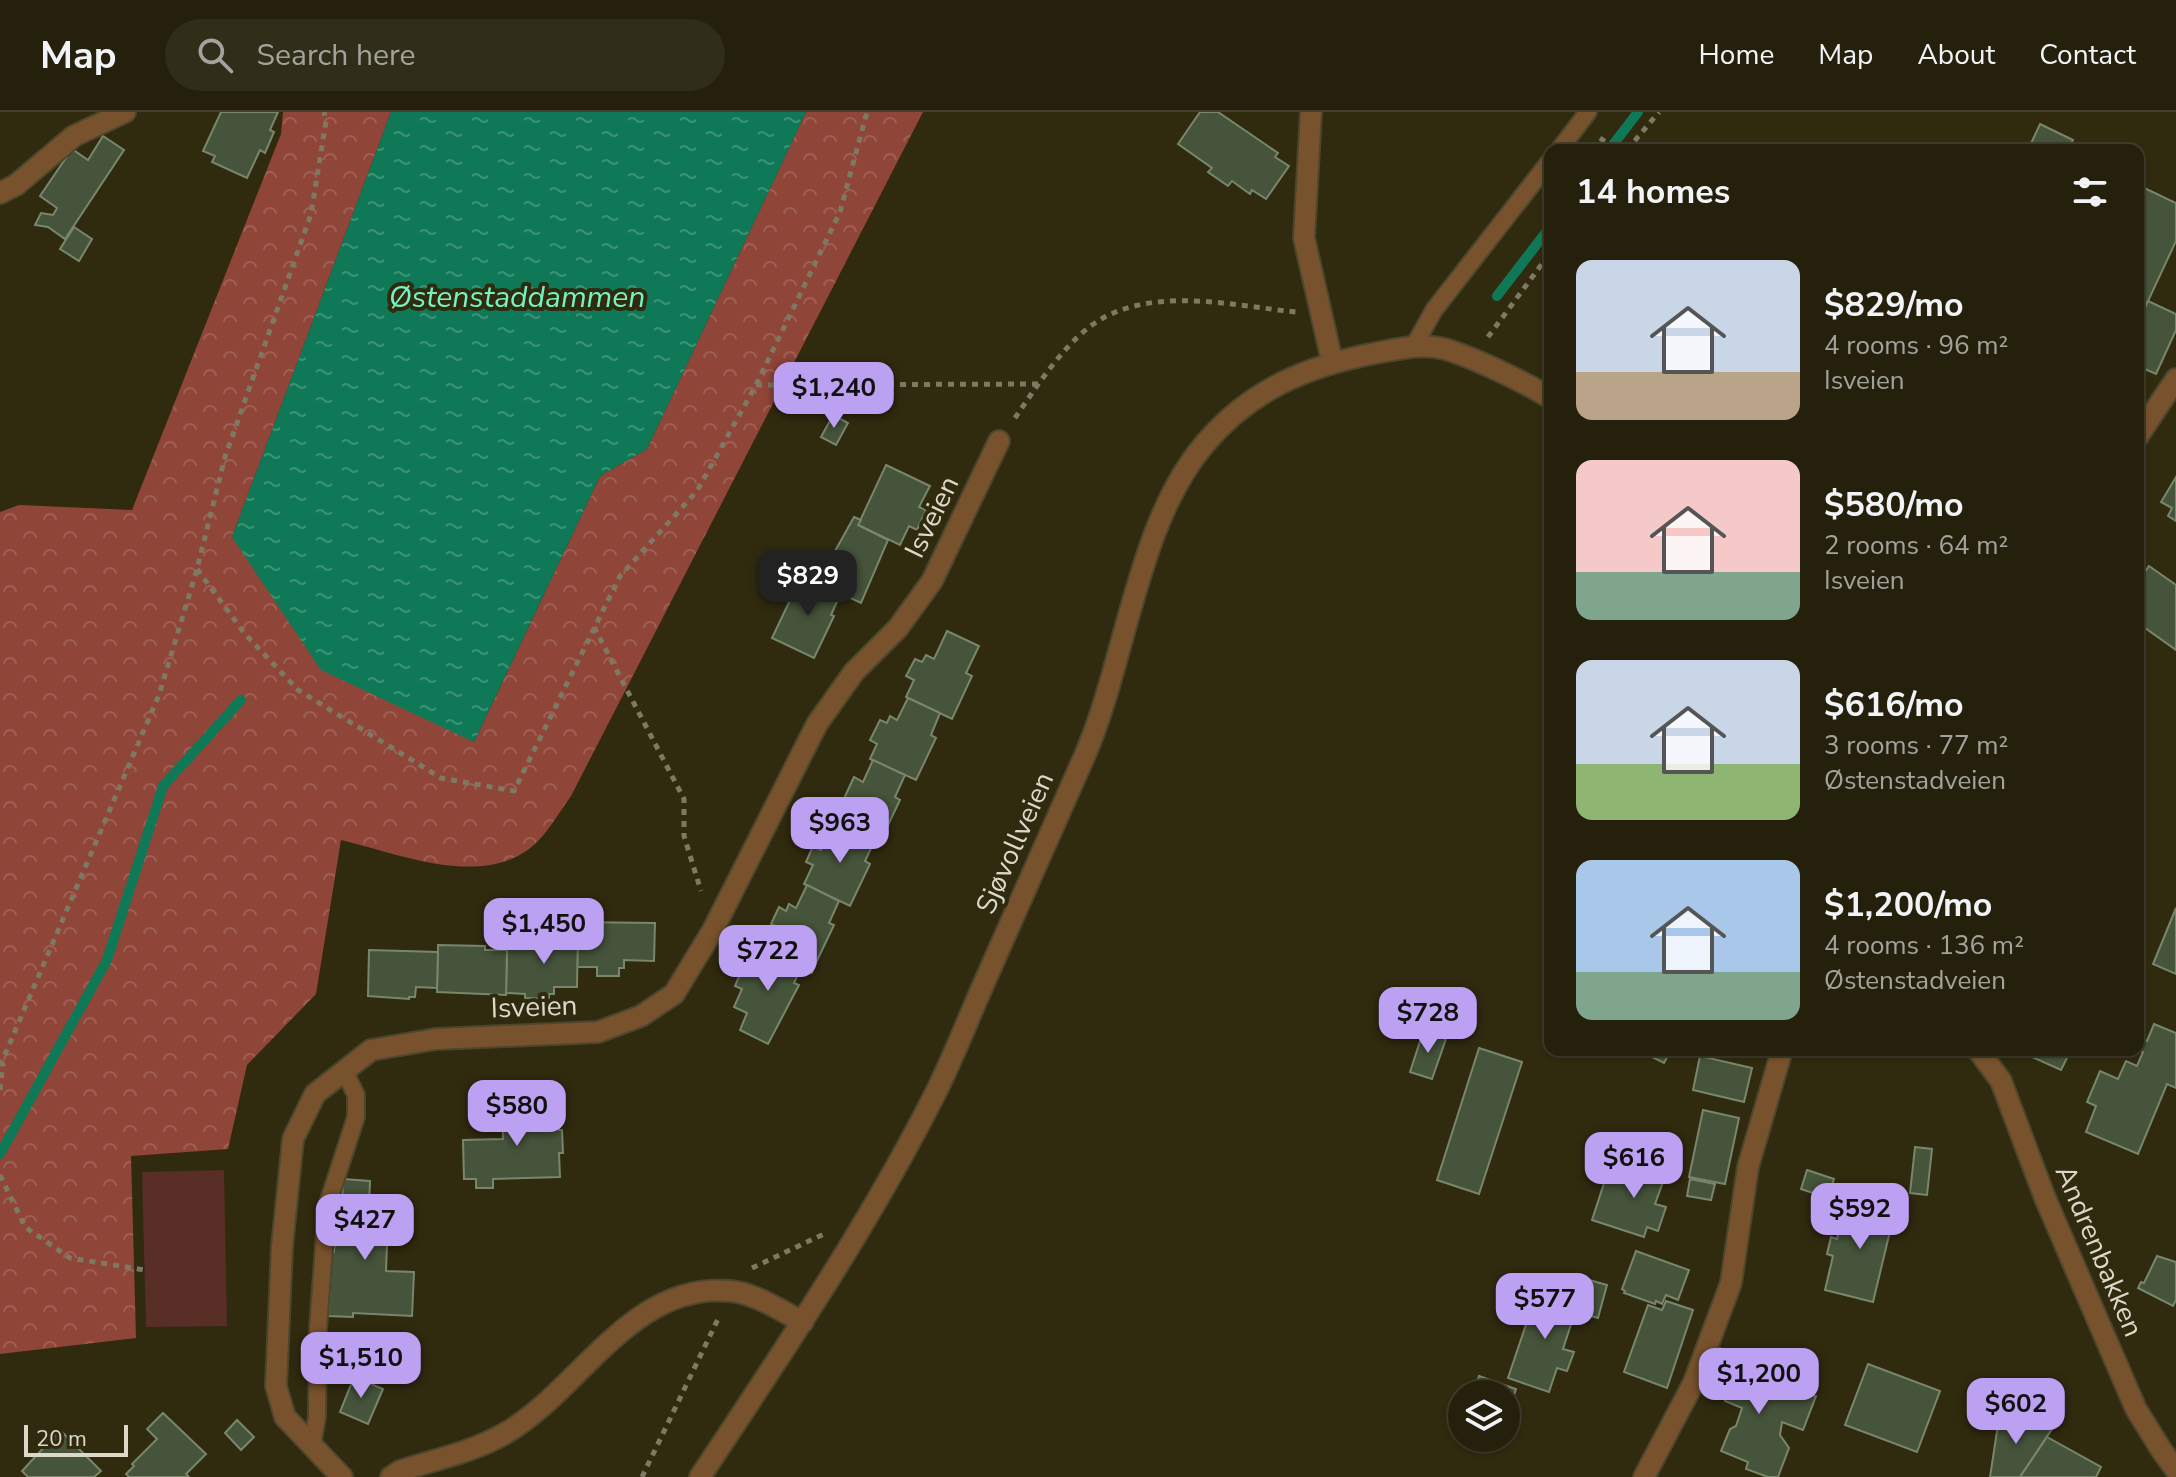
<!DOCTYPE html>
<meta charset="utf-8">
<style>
:root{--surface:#24200b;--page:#302d19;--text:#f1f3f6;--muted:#a3a39d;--line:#413e2c;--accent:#bca0f2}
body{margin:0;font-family:"Nunito Sans",sans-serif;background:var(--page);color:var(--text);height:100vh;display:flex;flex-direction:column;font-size:30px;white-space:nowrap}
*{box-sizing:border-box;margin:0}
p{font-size:26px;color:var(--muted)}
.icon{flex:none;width:44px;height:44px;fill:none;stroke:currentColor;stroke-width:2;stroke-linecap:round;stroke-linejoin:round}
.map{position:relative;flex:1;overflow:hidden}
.sheet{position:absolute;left:1544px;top:32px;width:600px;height:912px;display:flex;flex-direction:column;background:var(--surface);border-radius:16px;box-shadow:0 2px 6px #0004,0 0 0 2px var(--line)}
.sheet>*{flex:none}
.buttons{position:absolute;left:1448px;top:1268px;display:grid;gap:16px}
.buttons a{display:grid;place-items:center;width:72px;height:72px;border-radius:50%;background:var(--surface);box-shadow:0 2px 6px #0004,0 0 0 2px var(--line);font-size:40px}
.scale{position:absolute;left:24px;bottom:20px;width:104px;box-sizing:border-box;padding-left:8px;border:4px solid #ddd9c9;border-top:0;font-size:22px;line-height:28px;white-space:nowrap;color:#ddd9c9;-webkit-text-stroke:6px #302a0f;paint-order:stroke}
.price{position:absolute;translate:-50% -68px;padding:0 18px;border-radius:16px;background:var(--accent);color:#111;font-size:26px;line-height:52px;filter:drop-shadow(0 2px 4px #0008)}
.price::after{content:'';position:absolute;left:50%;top:48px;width:24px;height:18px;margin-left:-12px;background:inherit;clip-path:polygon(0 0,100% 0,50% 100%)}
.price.selected{background:#222;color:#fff}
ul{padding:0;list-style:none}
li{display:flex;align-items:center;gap:24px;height:200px;padding:0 32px}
li span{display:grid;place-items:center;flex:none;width:224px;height:160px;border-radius:16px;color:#555}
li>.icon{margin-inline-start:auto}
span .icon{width:96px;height:96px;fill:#fffc;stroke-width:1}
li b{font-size:34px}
h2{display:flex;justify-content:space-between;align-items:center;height:96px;padding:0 32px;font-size:34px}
header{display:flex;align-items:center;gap:48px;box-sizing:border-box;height:112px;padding:0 40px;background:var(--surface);border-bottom:2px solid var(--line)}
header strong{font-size:38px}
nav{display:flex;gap:44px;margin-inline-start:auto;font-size:28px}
.search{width:560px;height:72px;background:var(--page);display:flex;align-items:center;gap:20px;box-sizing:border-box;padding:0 28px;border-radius:44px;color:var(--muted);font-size:30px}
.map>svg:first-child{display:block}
.forest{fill:url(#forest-crowns)}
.green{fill:#582e27}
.water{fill:url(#water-ripples)}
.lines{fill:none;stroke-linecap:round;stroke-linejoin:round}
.stream{stroke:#0f7957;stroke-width:10}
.building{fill:#46543b;stroke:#78876c;stroke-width:2}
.lane-casing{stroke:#4c462d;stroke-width:20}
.street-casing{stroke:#4c462d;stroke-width:24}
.path{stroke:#7e7963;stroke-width:5;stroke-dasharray:6 6;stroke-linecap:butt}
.lane{stroke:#78522c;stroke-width:16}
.street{stroke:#78522c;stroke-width:20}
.labels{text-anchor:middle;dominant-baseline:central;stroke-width:8;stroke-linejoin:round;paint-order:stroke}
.street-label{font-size:28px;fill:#ddd9c9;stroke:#302a0f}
.water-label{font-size:30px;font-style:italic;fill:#75f2c0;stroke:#302a0f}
</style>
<header>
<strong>Map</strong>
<div class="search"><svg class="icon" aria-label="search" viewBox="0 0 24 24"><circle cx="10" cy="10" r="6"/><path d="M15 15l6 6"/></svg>Search here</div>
<nav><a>Home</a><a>Map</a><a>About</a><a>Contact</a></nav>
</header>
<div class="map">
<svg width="2176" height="1365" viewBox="0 0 2176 1365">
<defs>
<pattern id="forest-crowns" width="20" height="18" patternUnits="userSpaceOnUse" patternTransform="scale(2)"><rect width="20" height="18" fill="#904539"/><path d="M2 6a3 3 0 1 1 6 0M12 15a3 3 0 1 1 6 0" fill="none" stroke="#9f5f54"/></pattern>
<pattern id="water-ripples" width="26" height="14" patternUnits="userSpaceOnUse" patternTransform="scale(2)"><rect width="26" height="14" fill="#0f7957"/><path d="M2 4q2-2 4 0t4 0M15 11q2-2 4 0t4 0" fill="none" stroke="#3d9275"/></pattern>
</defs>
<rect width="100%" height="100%" fill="#302a0f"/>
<!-- forest -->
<path class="forest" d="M283,0H391L232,425L474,630L600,364L647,337L806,0H923L571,684C560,699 550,717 537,730C487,779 400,742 341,728L316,882L247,953L228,1037L131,1044L136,1226L0,1242V400L19,393L132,398L281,22Z"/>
<!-- green -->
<path class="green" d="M224,1058L227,1214L146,1215L142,1060Z"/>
<!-- water -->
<path class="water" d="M391,0H806L647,337L600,364L474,630L321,558L232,425Z"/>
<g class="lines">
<!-- stream -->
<g class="stream">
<path d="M1609,38L1638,0"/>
<path d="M1497,184L1550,115"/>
<path d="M0,1042L107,848L163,674L241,588"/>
</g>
</g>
<!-- building -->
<g class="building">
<path d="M221,0H278L270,18L274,20L265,41L260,38L247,66L212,50L215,44L203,39Z"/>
<path d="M1200,0H1218L1278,41L1275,45L1289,54L1266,87L1252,78L1250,82L1232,69L1228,74L1208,60L1212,56L1178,32Z"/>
<path d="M2040,12L2073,28L2068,38H2028Z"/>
<path d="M103,24L124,38L65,127L48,115L35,113L41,101L53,103L57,96L40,84L72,37L88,48Z"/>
<path d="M2138,73L2176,91V129L2142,202L2138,200Z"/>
<path d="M74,115L92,127L79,149L60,137Z"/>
<path d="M2148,189L2176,202V218L2156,262L2138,254V200L2142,202Z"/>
<path d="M833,303L848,311L836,333L821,325Z"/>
<path d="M886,353L930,374L919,395L926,398L917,418L909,414L900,433L858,413Z"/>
<path d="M2176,365V409L2168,404L2172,396L2161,390Z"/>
<path d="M854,405L861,408L858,413L888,428L861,491L803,464L814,441L830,448Z"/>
<path d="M2149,454L2176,473V538L2138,511V466L2140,467Z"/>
<path d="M805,465L841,481L831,503L834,504L814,546L772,526L792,484L795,486Z"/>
<path d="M947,519L979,534L966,561L972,564L952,607L906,585L914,568L906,564L915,547L922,550L926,543L934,547Z"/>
<path d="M908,586L940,601L931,623L936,626L916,668L870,647L877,632L870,628L880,608L887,611L890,604L897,608Z"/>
<path d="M873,648L905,663L895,685L900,688L880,730L834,708L854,665L863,670Z"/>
<path d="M842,712L875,728L865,749L870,752L850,794L804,772L813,753L806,750L813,734L821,738L824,730L832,734Z"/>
<path d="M807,773L839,789L829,811L834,813L814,855L769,834L778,815L771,812L779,795L786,799L789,792L796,796Z"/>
<path d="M2176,796V862L2153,852Z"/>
<path d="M579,810L655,811L654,849L624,848V856H619V864H597V855H577Z"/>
<path d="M554,817L578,818L577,875H554V882H549V887L525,886V882L506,881L507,835L547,836V823Z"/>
<path d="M438,833L485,834V838H507L506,883L437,880Z"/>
<path d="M772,835L814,855L812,861L801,856L794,871L799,873L768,932L740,918L747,901L734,895L742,877L735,874L743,855L750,858L753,853L761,857Z"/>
<path d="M369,838L438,840L437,876L416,875L415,885H409V887L368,884Z"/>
<path d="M2154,912L2176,921V976L2167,972L2138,1042L2086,1020L2096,994L2087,990L2100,959L2118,967L2126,949L2137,954L2143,940L2138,938L2143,927L2147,929Z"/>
<path d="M1423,920L1446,927L1432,967L1410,960Z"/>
<path d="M1479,936L1522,950L1479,1082L1437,1068Z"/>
<path d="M1638,938H1671L1664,951Z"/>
<path d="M2025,938H2071L2061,958L2023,941Z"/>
<path d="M1700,944L1752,956L1744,990L1693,978Z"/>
<path d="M558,994L559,1018H562L563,1041H559L560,1065L493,1067V1076H476V1067H464L463,1028L503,1027L502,996Z"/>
<path d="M1703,998L1739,1006L1725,1072L1689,1065Z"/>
<path d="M1915,1035L1932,1037L1927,1083L1910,1081Z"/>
<path d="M1645,1043L1670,1051L1655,1092L1666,1095L1658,1119L1647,1115L1644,1125L1592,1108L1606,1065L1635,1074Z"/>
<path d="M1807,1058L1834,1067L1828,1086L1801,1077Z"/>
<path d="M343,1067L370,1069L369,1096H373V1106L388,1107L386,1159L414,1160L412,1204L353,1201V1205L328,1204L332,1141L334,1140L337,1094L342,1095Z"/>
<path d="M1690,1067L1715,1072L1711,1088L1687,1084Z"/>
<path d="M1864,1088L1893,1095L1890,1106L1893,1107L1873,1190L1825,1178L1833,1144L1827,1142L1831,1125L1837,1127L1845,1095L1861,1099Z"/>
<path d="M1636,1139L1689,1158L1678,1188L1666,1183L1662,1192L1656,1189L1655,1192L1624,1181L1625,1179L1622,1177Z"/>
<path d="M2157,1144L2176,1150V1188L2173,1194L2138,1176L2141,1170L2144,1171Z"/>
<path d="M1586,1167L1607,1173L1598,1206L1577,1200Z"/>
<path d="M1538,1177L1561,1185L1563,1179L1575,1183L1573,1189L1578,1191L1563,1237L1574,1240L1567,1259L1557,1256L1549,1280L1508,1266Z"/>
<path d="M1666,1189L1693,1198L1667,1276L1624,1260L1648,1193L1662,1198Z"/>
<path d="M1719,1236L1755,1250L1749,1266L1793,1283H1797L1799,1278L1816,1284L1803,1318L1782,1310L1780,1323L1789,1336L1778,1365H1768L1746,1357L1748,1350L1721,1339L1730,1317L1736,1314L1742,1296L1725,1289L1733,1269L1710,1260Z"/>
<path d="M1868,1252L1940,1279L1917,1340L1845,1313Z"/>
<path d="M1479,1264L1516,1277L1506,1307V1282H1473Z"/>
<path d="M354,1265L383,1277L368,1312L340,1300Z"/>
<path d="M163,1301L206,1342L186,1362L189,1365H129L126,1362L134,1354L132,1352L157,1327L147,1317Z"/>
<path d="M2005,1301L2052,1317L2020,1365H1990L1997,1319Z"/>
<path d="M237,1308L254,1325L241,1338L225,1321Z"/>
<path d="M60,1318L101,1359L94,1365H28L22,1359Z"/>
<path d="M2047,1325L2101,1355L2096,1365H2020Z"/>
</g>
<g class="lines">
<defs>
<g id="lane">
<path d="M1559,38L1588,0"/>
<path d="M1414,234L1434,198L1550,49"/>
<path d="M312,1333L317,1305L318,1217L327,1094L356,1005V983L344,958"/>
</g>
<g id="street">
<path d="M1311,0L1304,126L1332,249"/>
<path d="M0,81L16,73L74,24L125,0"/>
<path d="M2138,324L2176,267"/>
<path d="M1978,938L2001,969L2045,1086L2136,1297L2162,1339L2176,1358"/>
<path d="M342,1365L285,1305L276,1274L282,1135L293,1027L315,982L371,938L436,927L598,920L641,904L674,882L713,818L817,612L854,560L898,516L932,469L999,329"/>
<path d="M391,1365L400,1359C433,1348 473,1340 504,1322C579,1280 631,1169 730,1179C755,1181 781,1199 803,1210"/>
<path d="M700,1365C784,1238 870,1112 938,976C956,939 971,900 988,862C1020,789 1053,716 1085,643C1126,548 1137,413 1203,334C1249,278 1307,254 1376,241C1399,237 1422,231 1445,237C1472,245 1527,271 1550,286"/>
<path d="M1644,1365L1694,1270L1731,1171L1748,1055L1782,938"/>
</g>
</defs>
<!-- lane casing -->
<use href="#lane" class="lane-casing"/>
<!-- street casing -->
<use href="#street" class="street-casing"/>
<!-- path -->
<g class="path">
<path d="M1600,26L1616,38"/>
<path d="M1627,38L1659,0"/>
<path d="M1488,225L1550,141"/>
<path d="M756,273L1038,272"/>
<path d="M1015,306C1037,274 1068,225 1103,206C1160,175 1235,194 1296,200"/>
<path d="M197,457L245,522L298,578L441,666L514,679L620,464L697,379L756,273L840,100L867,0"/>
<path d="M594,515L684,687V724L701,779"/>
<path d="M0,954L159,583L197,457L225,345L311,102L326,9L324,0"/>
<path d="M0,978L3,951"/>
<path d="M0,1063L25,1115L70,1146L145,1158"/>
<path d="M752,1156L826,1121"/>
<path d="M642,1365L718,1207"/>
</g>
<!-- lane -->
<use href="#lane" class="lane"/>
<!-- street -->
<use href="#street" class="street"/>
</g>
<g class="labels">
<!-- street labels -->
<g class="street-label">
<text transform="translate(932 405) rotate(-64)">Isveien</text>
<text transform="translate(1015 731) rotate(-66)">Sjøvollveien</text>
<text transform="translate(534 895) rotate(-2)">Isveien</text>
<text transform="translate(2099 1139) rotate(67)">Andrenbakken</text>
</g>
<!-- water labels -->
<g class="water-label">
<text x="517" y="185">Østenstaddammen</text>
</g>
</g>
</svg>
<div class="buttons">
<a><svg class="icon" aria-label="layers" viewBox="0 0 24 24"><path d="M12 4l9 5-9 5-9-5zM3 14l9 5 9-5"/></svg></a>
</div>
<div class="scale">20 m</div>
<b class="price" style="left:834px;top:318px">$1,240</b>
<b class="price selected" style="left:808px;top:506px">$829</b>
<b class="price" style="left:840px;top:753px">$963</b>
<b class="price" style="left:544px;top:854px">$1,450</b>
<b class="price" style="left:768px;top:881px">$722</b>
<b class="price" style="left:1428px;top:943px">$728</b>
<b class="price" style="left:517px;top:1036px">$580</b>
<b class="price" style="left:1634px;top:1088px">$616</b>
<b class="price" style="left:1860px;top:1139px">$592</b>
<b class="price" style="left:365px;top:1150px">$427</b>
<b class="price" style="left:1545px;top:1229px">$577</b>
<b class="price" style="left:361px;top:1288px">$1,510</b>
<b class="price" style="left:1759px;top:1304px">$1,200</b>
<b class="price" style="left:2016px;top:1334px">$602</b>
<section class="sheet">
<h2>14 homes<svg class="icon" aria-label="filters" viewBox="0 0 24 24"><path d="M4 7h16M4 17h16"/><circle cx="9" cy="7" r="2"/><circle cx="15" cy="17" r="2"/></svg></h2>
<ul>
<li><span style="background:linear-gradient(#c9d6e8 70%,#b9a48a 0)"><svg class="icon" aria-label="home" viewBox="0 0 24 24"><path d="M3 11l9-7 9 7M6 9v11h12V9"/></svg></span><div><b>$829/mo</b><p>4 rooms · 96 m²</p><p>Isveien</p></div></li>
<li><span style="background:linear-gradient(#f6c9c9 70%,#7fa58c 0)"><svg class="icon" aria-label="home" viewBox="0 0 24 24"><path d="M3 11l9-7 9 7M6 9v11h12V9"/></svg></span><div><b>$580/mo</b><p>2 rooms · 64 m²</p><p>Isveien</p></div></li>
<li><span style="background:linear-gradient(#c9d6e8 65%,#8fb573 0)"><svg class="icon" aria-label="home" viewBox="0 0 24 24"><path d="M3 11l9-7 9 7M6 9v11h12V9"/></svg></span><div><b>$616/mo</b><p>3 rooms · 77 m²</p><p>Østenstadveien</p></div></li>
<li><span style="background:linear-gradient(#a9c7e8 70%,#7fa58c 0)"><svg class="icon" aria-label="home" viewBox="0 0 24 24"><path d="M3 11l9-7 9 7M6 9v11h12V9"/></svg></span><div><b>$1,200/mo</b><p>4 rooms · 136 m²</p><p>Østenstadveien</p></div></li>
</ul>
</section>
</div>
